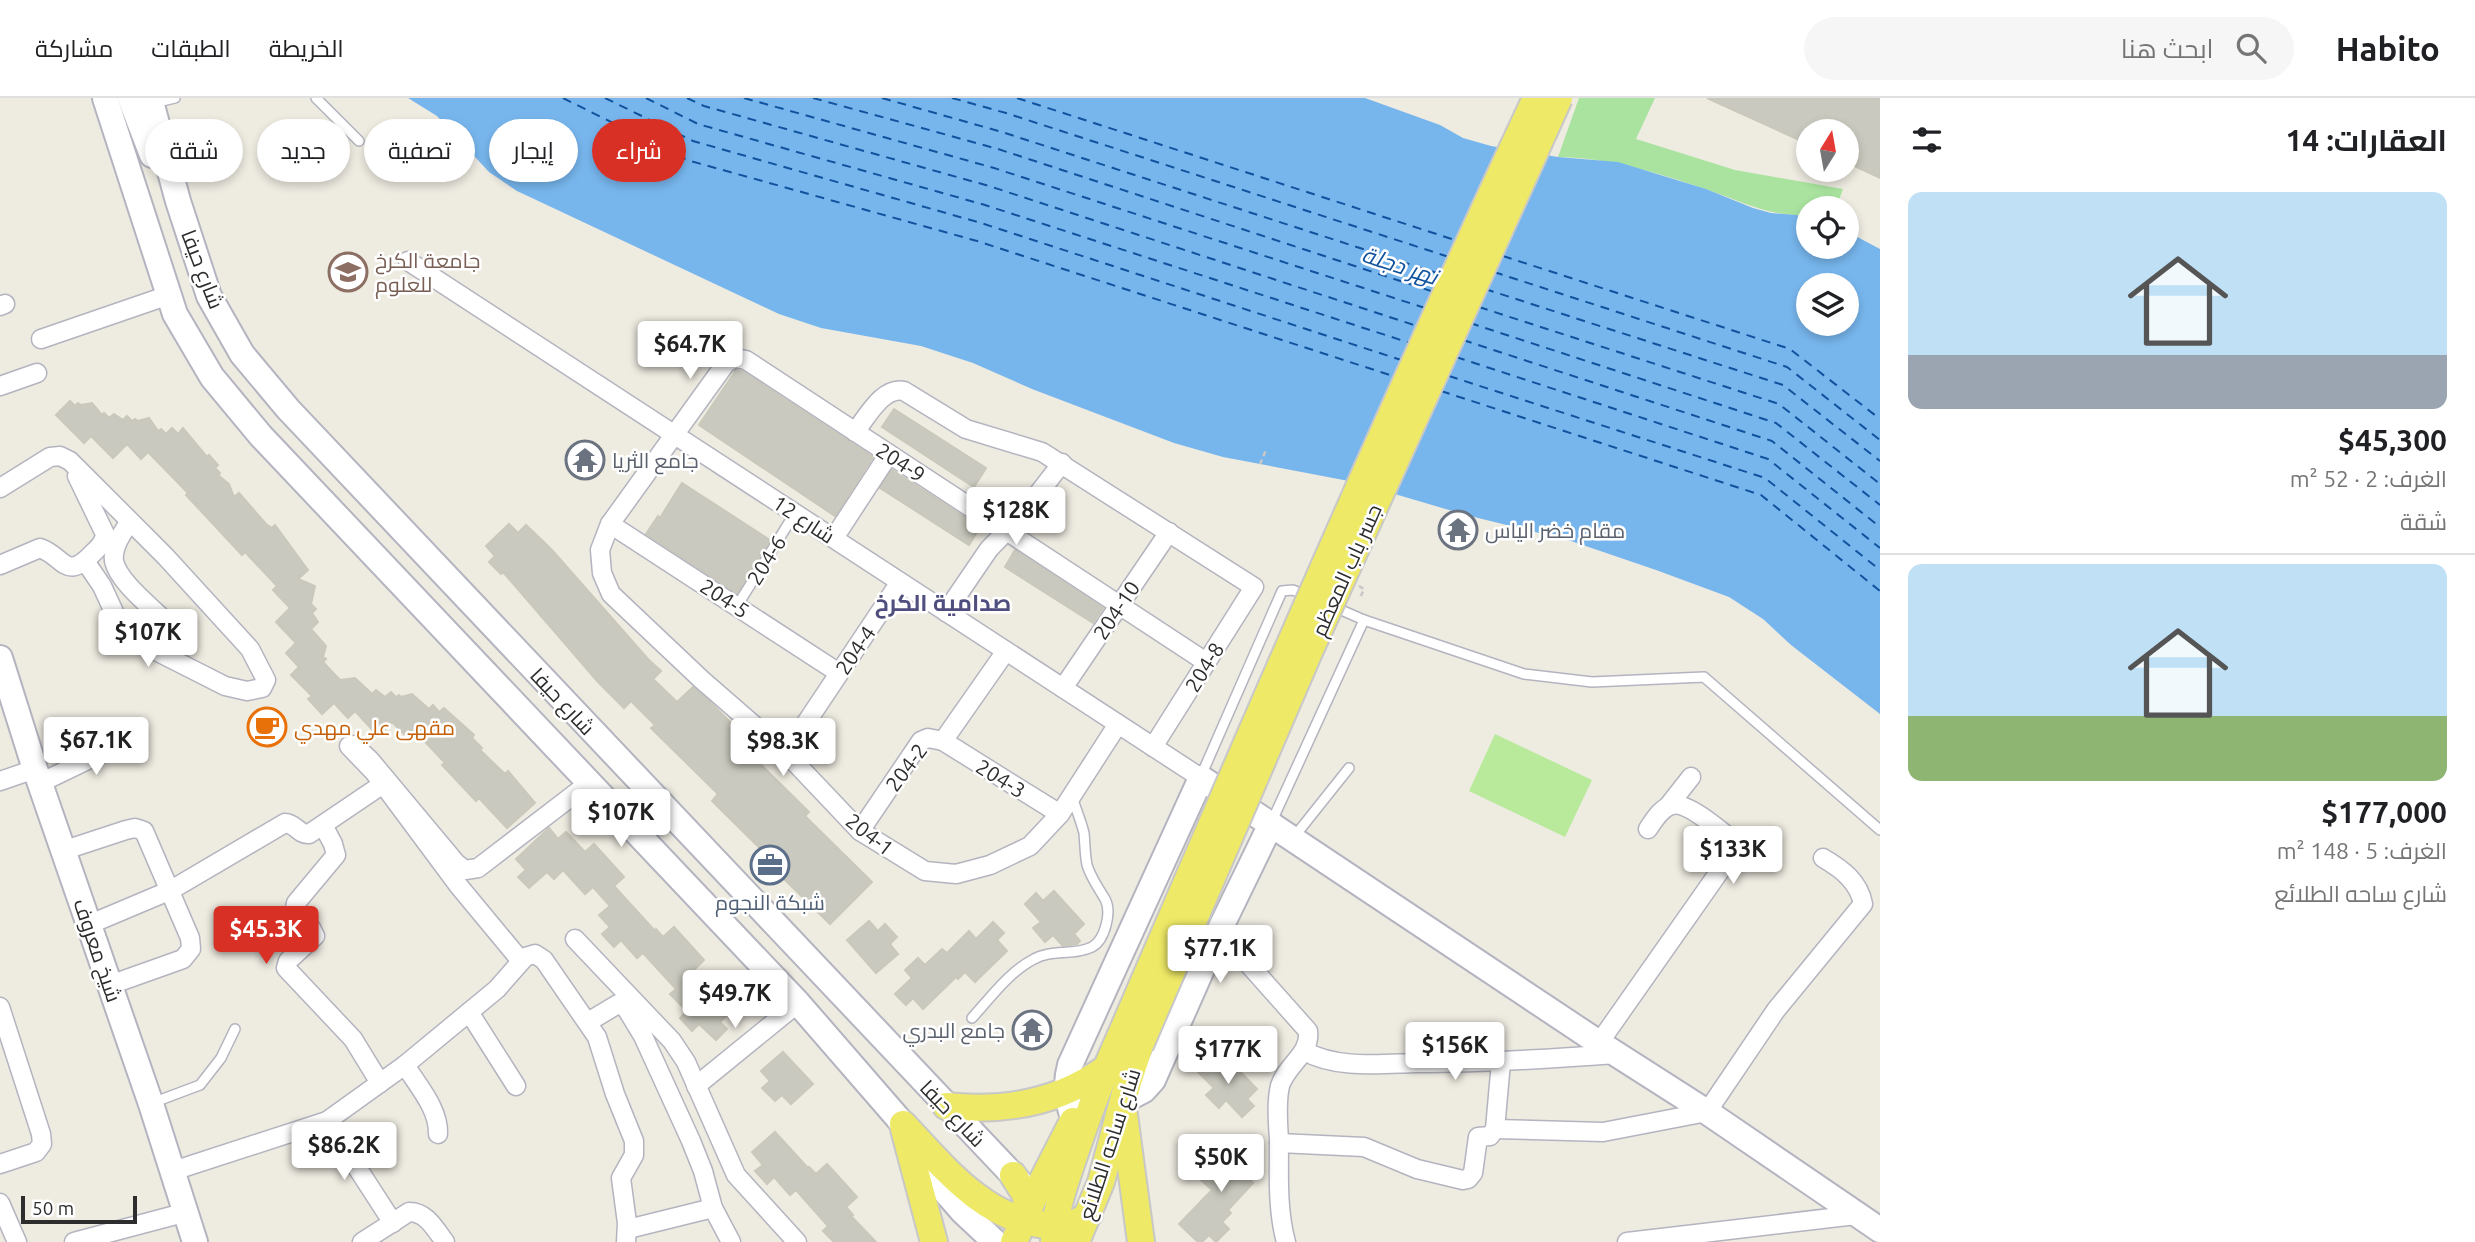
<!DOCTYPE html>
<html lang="ar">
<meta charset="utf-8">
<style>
:root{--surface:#fff;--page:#f6f6f6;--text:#202124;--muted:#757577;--line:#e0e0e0;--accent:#d93025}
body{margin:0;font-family:Ubuntu,Cairo,sans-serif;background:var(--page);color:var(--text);direction:rtl;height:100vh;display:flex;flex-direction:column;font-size:26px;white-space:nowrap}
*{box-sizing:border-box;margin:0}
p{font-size:23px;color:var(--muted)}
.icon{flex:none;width:38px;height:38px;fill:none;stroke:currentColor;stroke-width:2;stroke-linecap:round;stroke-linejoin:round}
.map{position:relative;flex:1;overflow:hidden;direction:ltr}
.drawer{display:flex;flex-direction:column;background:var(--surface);width:595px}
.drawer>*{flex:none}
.top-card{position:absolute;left:21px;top:21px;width:665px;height:63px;direction:rtl;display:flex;gap:14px}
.needle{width:46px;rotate:11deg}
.tools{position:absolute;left:1796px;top:21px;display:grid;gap:14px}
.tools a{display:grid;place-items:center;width:63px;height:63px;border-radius:50%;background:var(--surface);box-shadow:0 4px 10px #0003;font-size:35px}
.scale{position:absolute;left:21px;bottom:18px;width:116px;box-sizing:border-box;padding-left:7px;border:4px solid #2d2d2d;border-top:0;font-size:19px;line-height:24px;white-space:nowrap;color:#2d2d2d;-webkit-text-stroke:5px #fff;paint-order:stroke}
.price{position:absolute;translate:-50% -60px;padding:0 16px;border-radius:7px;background:#fff;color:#222;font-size:23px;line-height:46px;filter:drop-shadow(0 2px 4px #0008)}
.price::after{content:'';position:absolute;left:50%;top:42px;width:21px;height:16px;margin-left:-10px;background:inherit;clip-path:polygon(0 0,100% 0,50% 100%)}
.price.selected{background:var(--accent);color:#fff}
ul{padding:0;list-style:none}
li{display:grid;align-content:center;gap:14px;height:371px;padding:0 28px}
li+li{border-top:2px solid var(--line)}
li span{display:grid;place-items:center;height:217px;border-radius:14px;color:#555}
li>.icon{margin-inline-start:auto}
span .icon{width:126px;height:126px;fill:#fffc;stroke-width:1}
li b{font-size:30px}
h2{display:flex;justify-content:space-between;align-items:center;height:84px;padding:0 28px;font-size:30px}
.tag{padding:0 24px;border-radius:32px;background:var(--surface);box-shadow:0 4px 10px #0003;font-size:24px;line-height:63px}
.tag.selected{background:var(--accent);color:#fff}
header{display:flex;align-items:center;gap:42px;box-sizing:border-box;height:98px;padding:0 35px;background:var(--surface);border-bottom:2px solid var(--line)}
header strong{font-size:33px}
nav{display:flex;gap:38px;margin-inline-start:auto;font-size:24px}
.search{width:490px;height:63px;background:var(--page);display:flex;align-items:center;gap:18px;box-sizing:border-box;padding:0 24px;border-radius:38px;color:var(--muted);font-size:26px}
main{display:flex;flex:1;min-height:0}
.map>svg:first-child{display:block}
.green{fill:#a9e39f}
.pitch{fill:#b9ea9b}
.water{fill:#77b6ed;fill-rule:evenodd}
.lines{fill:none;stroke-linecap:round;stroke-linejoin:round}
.ferry{stroke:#11529e;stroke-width:2;stroke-dasharray:9 7;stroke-linecap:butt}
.building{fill:#cac9bf;stroke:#cac8ba;stroke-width:2}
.lane-casing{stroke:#b4b4c0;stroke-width:12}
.street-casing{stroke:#b4b4c0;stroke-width:21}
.secondary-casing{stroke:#b4b4c0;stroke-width:28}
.primary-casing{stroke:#c8c8c8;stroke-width:30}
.path{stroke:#c8c8c8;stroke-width:2.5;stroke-dasharray:5 3.5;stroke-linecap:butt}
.lane{stroke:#fff;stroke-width:9}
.street{stroke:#fff;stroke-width:18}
.secondary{stroke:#fff;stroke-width:24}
.primary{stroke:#eee966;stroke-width:26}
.primary-bridge-casing{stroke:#c8c8c8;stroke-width:30;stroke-linecap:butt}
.primary-bridge{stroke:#eee966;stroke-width:26}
.labels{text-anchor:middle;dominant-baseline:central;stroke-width:5;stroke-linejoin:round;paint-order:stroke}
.education-label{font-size:21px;fill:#785e54;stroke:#fff;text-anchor:start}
.street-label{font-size:21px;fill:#2d2d2d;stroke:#fff}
.worship-label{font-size:21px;fill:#5b616d;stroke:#fff;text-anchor:start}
.food-label{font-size:21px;fill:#c56008;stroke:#fff;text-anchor:start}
.service-label{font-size:21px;fill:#4e5e75;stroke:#fff}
.water-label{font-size:23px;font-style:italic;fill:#11529e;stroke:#fff}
.neighbourhood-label{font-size:23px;font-weight:bold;fill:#4f4e7e;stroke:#fff}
</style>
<header>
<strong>Habito</strong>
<div class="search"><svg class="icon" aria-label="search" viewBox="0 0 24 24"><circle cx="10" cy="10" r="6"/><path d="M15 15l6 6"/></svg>ابحث هنا</div>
<nav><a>الخريطة</a><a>الطبقات</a><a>مشاركة</a></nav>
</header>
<main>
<section class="drawer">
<h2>العقارات: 14<svg class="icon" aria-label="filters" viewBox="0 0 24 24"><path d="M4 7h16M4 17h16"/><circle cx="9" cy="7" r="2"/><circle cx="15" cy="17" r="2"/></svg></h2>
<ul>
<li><span style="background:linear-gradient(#bfe0f5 75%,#9aa5b1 0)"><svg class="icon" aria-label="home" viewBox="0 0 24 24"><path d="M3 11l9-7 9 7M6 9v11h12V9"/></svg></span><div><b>$45,300</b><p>الغرف: 2 · 52 m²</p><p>شقة</p></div></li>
<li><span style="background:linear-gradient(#bfe0f5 70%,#8fb573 0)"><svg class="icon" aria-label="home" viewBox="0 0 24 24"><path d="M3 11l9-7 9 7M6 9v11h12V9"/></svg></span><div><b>$177,000</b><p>الغرف: 5 · 148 m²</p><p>شارع ساحه الطلائع</p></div></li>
</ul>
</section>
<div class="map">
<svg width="1880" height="1144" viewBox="0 0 1880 1144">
<rect width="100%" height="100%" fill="#eeebe1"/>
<!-- green -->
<path class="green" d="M1579,0H1655L1636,41L1735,72L1843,91L1836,110H1808V118C1764,117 1744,104 1705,91C1656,74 1609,60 1558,59Z"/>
<!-- pitch -->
<path class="pitch" d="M1495,636L1592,682L1565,739L1469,693Z"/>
<!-- water -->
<path class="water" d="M408,0H1365L1440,27L1463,40L1491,48L1558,59L1618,64L1706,91L1753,110L1771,115L1808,118V149H1846V133L1880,151V616L1791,547L1763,521L1729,499L1656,472L1571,443L1466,417L1354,384L1223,359L1174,345L1032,291L973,265L921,248L821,230L779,216L517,93L489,74L437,18ZM1808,187H1846V226H1808Z"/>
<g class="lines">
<!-- ferry -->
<g class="ferry">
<path d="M563,0L687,62L977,143L1396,279"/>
<path d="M605,0L693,43L981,125L1401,262"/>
<path d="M646,0L698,26L985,107L1410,245"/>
<path d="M687,0L704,8L989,88L1417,228"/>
<path d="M744,0L994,70L1425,210"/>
<path d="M813,0L998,51L1434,194"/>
<path d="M882,0L1002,34L1440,176"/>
<path d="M952,0L1006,15L1449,159"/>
<path d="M1017,0L1458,143"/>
<path d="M1503,158L1790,251L1880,321"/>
<path d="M1494,174L1787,269L1880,342"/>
<path d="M1485,191L1783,287L1880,363"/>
<path d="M1479,209L1779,306L1880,386"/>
<path d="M1470,225L1776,325L1880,407"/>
<path d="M1463,242L1772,343L1880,429"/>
<path d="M1456,259L1768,361L1880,450"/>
<path d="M1449,278L1765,380L1880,472"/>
<path d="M1441,293L1761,397L1880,493"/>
</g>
</g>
<!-- building -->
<g class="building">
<path d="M1707,0H1880V80L1846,64V33H1808V46Z"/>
<path d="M736,272L742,273L873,359L835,418L699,327Z"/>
<path d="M70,303L75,308L78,305L81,307L92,305L102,317L104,315L109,320L114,316L123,322L127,318L132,323L135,321L138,323L149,320L158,333L161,331L166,336L172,330L178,336L183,330L207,359L209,357L218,367L215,370L220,375L218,377L229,386L234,399L239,395L266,426L272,430L275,427L308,472L298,481L315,488L311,506L316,511L312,515L318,524L311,531L326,548L323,559L326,561L323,564L340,582L355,580L372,596L376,592L385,599L391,594L396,599L399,597L401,599L412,596L429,611L433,607L439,614L444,610L474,637L472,640L482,650L480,652L505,676L508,673L535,705L507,730L479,700L476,703L442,667L445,665L417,635L410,642L392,624L378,638L355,613L348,620L334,605L322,616L308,601L312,598L291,577L299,569L286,555L296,545L276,524L290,510L273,492L277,488L245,454L242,457L186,397L188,395L148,354L141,361L127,346L113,360L91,338L84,345L56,317Z"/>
<path d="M894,311L986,370L974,389L882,329Z"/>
<path d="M892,372L980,429L969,447L880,390Z"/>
<path d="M682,385L770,442L737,495L646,436L658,418L660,420Z"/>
<path d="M509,426L518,435L526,427L552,452L648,561L661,573L653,581L677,604L693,589L707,601L748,642L742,648L809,714L805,718L872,784L830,826L775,772L779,769L712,703L718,696L651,630L655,627L631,603L624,610L598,584L503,474L501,476L489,464L495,458L486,448Z"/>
<path d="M1015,452L1103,510L1093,525L1005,469Z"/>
<path d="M549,730L558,741L566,734L585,754L594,746L624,779L614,788L655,833L656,831L663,839L674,829L704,862L694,872L700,879L698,881L730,914L720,924L727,931L716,942L699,926L692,933L680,920L687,913L670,896L676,891L643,855L637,860L621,842L614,849L602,836L610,829L599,817L610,808L593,789L585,796L563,772L554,781L547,774L529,790L518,779L526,772L516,761Z"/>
<path d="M1054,793L1084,826L1074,836L1080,843L1077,846L1063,848L1053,837L1045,844L1033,830L1041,824L1025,806L1036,795L1043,803Z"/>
<path d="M869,823L878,833L885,826L897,839L890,846L898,856L876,875L847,842Z"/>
<path d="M993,824L1004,835L997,842L1007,853L975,884L965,874L958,881L956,879L923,911L913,900L906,907L895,896L912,880L905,872L918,860L925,867L942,851L947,855L969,833L976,841Z"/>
<path d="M783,954L813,986L791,1006L782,997L775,1003L762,990L770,983L761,973Z"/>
<path d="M1226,959L1257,991L1247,1001L1254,1008L1242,1019L1226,1002L1219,1010L1206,997L1214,990L1197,973L1208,962L1215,969Z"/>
<path d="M775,1034L808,1070L809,1069L816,1076L827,1066L857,1099L846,1109L853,1117L851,1118L876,1144H834L823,1133L828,1128L796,1092L790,1097L774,1079L767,1086L755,1073L763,1067L752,1054Z"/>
<path d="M1232,1047L1243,1057L1250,1050L1262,1061L1246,1078L1253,1085L1228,1112L1231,1115L1222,1124L1229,1131L1216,1144L1209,1137L1202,1144H1198L1179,1126L1212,1092L1201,1082Z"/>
</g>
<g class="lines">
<defs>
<g id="lane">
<path d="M316,0L359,43"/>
<path d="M153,5L175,0"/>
<path d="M737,508L795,415"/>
<path d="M1364,522L1524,576L1592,584L1704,579L1880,732"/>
<path d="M1201,678L1282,493L1293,492L1309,499"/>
<path d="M1272,723L1364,522L1332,508"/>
<path d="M1294,739L1349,670"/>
<path d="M972,920C991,899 1009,874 1034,861C1051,851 1074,858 1092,849C1105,842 1112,814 1105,801C1098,789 1091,780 1087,767C1085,757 1085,746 1084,735C1081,723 1076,711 1072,699"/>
<path d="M152,1005L200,987L221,960L235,931"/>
</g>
<g id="street">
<path d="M408,163L1201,680"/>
<path d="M0,208L5,206"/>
<path d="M41,241L169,197"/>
<path d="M0,288L37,275"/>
<path d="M855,334C867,319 883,288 904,293L966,331L1042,354L1254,489L1153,649"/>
<path d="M0,390L50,359L60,358L70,363L165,458L250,551L266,582L262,590L247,593L225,588L148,549L119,525L102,488L85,463"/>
<path d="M130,423C123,434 112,449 114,463C118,483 150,508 164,522"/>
<path d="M610,426L839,575"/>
<path d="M834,440L889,356"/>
<path d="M0,467L40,450C65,459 65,484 93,455C99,449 104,445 105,436L77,378"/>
<path d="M946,514L989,451L1021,418L1062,365"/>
<path d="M1063,590L1169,434"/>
<path d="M1118,626L1060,716L1030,748L990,767L956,776L925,773L860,733L786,655L702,582L611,496L602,475L600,452L610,426L726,265L735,260L746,262L1206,564"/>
<path d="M943,643L1060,716"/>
<path d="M786,655L900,484"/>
<path d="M0,683L35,671"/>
<path d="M40,685L135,639"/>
<path d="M1669,707L1691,679"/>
<path d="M323,727L333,746L336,757L296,805L295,810L311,830L315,838L288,863L286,870L353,941L380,985"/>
<path d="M860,733L921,643L928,640L943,643L1006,553"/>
<path d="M65,752L126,732L135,730L144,733L190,840L191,851L183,861L110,887"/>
<path d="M88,827L171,792L285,725C295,725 299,737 309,736L383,686"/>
<path d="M1219,833L1308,933C1311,956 1286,967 1280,988C1276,1005 1278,1025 1279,1042C1279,1075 1277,1112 1286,1144"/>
<path d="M575,841L672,943L686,964L736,1077L797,1144"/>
<path d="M521,863L458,787L374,674L349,648L354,647L370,662L456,765L465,772L478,770L589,685"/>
<path d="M0,909L41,1036L42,1046L36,1054L0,1066"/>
<path d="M469,914L516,988"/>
<path d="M588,924L618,906L626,910L643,938L691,1043L703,1073L713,1110L731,1144"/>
<path d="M1599,945L1731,757L1733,751L1731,741C1720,732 1686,703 1672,707C1661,710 1654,722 1648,731"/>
<path d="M1304,953C1337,971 1379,966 1416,965C1483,965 1549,961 1616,956"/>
<path d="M405,967C418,988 439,1011 438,1036"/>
<path d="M696,988L798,905"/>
<path d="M327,1023L393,1125"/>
<path d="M1495,1031L1603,1034L1707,1014L1776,912L1863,806C1859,784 1842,771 1823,760"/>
<path d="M1279,1045L1364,1049L1417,1071L1463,1082L1468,1081L1473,1075L1478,1039L1490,1038L1495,1031L1501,964"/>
<path d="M173,1073L327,1023L405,967L497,891L525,859L535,856L544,862L597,939L615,996L634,1043V1057L621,1080L627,1125L626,1144"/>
<path d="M0,1105L17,1144"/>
<path d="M628,1131L713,1110"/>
<path d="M74,1144L187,1114"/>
<path d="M362,1144L409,1114C427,1114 435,1131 445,1144"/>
<path d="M1627,1144L1856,1117"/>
</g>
<g id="secondary">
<path d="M105,0L175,216L212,279L261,338L798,905L903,1026L942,1090L962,1113L995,1144"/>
<path d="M130,0L152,57"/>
<path d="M150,0L178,103L209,198L242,256L288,311L1027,1092"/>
<path d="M0,560L35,671L151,1006L195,1144"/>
<path d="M1123,1003L1144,992L1153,982L1219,833L1271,726"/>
<path d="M1081,1037C1069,1015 1063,992 1070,967L1201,680L1599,945L1707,1014L1880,1132"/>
</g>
<g id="primary">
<path d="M946,1008C1003,1014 1058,1005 1105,971"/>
<path d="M1124,1017L1141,1144"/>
<path d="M903,1026C943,1068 985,1123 1048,1127C1063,1128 1077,1127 1089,1116"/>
<path d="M904,1031L934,1144"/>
<path d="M1013,1077L1025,1096L1030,1120"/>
<path d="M1054,1143C1054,1114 1065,1085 1074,1058C1088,1017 1102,978 1120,939"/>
<path d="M1014,1144L1034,1099L1073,1023"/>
<path d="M1076,1144L1101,1084L1128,984L1140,947"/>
</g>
</defs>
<!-- lane casing -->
<use href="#lane" class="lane-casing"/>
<!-- street casing -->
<use href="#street" class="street-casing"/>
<!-- secondary casing -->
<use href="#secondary" class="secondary-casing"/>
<!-- primary casing -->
<use href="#primary" class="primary-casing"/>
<!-- path -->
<g class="path">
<path d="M1260,366L1266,352"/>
<path d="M1359,488L1364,491L1360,500"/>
</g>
<!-- lane -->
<use href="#lane" class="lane"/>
<!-- street -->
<use href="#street" class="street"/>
<!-- secondary -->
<use href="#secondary" class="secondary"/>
<!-- primary -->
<use href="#primary" class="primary"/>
<defs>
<g id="primary-bridge">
<path d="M1120,939C1255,625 1391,310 1536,0"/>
<path d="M1140,947L1309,554L1559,0"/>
</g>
</defs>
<!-- primary-bridge casing -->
<use href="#primary-bridge" class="primary-bridge-casing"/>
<!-- primary-bridge -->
<use href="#primary-bridge" class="primary-bridge"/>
</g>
<!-- icons -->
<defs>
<symbol id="school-ring" viewBox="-11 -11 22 22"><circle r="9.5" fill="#fff" stroke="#8d6e63" stroke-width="1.5"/><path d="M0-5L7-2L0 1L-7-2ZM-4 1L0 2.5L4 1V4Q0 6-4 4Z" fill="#8d6e63"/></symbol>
<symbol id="temple-ring" viewBox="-11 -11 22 22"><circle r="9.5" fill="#fff" stroke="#6b7280" stroke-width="1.5"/><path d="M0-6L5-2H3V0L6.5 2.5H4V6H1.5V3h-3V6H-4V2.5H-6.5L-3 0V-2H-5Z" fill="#6b7280"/></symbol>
<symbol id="cafe-ring" viewBox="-11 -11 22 22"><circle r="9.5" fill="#fff" stroke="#e8710a" stroke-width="1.5"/><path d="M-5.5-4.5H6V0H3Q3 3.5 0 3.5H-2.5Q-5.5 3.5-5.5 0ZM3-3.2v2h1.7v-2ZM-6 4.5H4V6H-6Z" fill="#e8710a"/></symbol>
<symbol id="office-ring" viewBox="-11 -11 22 22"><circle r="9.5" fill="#fff" stroke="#5c6f8a" stroke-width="1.5"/><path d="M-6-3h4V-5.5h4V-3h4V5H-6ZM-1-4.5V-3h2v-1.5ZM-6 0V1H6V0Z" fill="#5c6f8a"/></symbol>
</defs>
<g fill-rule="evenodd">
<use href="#school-ring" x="326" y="152" width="44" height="44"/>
<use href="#temple-ring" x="563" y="340" width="44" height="44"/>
<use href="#temple-ring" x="1436" y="410" width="44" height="44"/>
<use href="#cafe-ring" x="245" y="607" width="44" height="44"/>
<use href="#office-ring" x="748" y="745" width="44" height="44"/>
<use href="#temple-ring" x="1010" y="910" width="44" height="44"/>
</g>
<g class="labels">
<!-- education labels -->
<g class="education-label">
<text x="375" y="162">جامعة الكرخ<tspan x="375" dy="24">للعلوم</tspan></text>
</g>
<!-- street labels -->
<g class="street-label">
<text transform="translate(203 171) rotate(69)">شارع حيفا</text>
<text transform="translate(901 364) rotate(33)">204-9</text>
<text transform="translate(804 421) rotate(33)">شارع 12</text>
<text transform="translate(766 462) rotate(-58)">204-6</text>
<text transform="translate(1346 472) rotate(-66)">جسر باب المعظم</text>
<text transform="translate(725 500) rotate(33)">204-5</text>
<text transform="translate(1116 512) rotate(-56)">204-10</text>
<text transform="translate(855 552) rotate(-56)">204-4</text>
<text transform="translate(1204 569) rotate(-58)">204-8</text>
<text transform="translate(563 603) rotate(47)">شارع حيفا</text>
<text transform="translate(906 669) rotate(-53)">204-2</text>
<text transform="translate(1001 680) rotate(32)">204-3</text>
<text transform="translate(870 736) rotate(38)">204-1</text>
<text transform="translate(98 852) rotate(71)">شیخ معروف</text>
<text transform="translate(953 1015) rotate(46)">شارع حيفا</text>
<text transform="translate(1109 1046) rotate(-72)">شارع ساحه الطلائع</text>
</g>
<!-- worship labels -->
<g class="worship-label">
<text x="612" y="362">جامع الثريا</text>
<text x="1485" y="432">مقام خضر الياس</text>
<text x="1005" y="932" text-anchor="end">جامع البدري</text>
</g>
<!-- food labels -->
<g class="food-label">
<text x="294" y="629">مقهى علي مهدي</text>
</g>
<!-- service labels -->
<g class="service-label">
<text x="770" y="804">شبكة النجوم</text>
</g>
<!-- water labels -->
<g class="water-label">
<text transform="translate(1400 167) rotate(18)">نهر دجلة</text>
</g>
<!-- neighbourhood labels -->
<g class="neighbourhood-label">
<text x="943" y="504">صدامية الكرخ</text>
</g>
</g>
</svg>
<div class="tools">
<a><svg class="needle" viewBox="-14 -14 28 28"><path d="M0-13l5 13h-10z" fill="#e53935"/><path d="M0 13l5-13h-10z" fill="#757577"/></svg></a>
<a><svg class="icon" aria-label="locate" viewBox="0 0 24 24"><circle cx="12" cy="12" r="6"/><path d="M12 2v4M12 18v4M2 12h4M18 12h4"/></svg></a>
<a><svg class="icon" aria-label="layers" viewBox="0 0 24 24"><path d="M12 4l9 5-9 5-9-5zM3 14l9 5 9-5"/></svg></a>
</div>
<div class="scale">50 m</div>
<b class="price" style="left:690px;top:283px">$64.7K</b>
<b class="price" style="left:1016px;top:449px">$128K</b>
<b class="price" style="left:148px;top:571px">$107K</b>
<b class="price" style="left:96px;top:679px">$67.1K</b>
<b class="price" style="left:783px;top:680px">$98.3K</b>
<b class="price" style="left:621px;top:751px">$107K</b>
<b class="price" style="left:1733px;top:788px">$133K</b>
<b class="price selected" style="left:266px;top:868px">$45.3K</b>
<b class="price" style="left:1220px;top:887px">$77.1K</b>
<b class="price" style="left:735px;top:932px">$49.7K</b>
<b class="price" style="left:1455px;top:984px">$156K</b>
<b class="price" style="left:1228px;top:988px">$177K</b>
<b class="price" style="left:344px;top:1084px">$86.2K</b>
<b class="price" style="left:1221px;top:1096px">$50K</b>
<div class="top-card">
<a class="tag selected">شراء</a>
<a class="tag">إيجار</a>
<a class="tag">تصفية</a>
<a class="tag">جديد</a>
<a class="tag">شقة</a>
</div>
</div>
</main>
